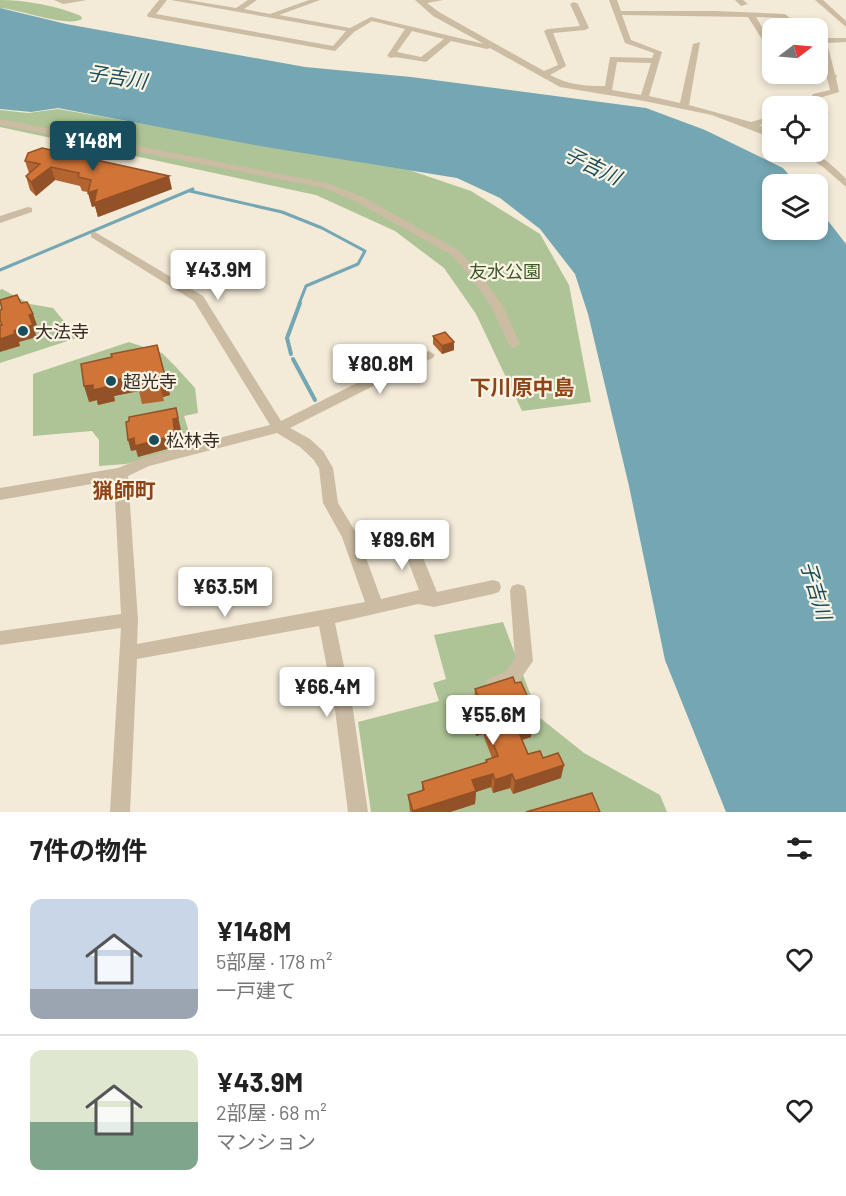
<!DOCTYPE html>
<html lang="ja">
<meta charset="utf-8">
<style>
:root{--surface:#fff;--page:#f6f6f6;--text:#222;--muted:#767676;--line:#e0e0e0;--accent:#174d5c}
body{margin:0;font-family:Barlow,"Noto Sans JP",sans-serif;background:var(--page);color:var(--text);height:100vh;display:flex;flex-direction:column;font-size:22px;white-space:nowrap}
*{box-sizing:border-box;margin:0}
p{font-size:20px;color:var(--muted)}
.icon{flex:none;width:33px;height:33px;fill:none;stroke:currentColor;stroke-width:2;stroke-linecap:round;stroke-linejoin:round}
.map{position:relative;height:812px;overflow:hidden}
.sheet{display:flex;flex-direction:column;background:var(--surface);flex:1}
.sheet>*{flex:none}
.needle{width:39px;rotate:74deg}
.controls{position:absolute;left:762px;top:18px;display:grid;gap:12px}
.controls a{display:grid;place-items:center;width:66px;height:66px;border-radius:12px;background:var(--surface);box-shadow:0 3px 9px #0003;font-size:30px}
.price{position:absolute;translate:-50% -51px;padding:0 14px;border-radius:6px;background:#fff;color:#222;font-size:20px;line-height:39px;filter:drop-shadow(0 2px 3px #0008)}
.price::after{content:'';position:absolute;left:50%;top:36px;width:18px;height:14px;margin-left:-9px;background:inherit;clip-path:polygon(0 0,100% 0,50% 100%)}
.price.current{background:var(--accent);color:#fff}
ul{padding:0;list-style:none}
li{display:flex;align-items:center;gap:18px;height:150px;padding:0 30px}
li+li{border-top:2px solid var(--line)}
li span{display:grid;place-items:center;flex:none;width:168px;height:120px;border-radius:12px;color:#555}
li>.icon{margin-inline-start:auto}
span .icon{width:72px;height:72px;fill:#fffc;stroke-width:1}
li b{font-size:26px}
h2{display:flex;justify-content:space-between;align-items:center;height:72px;padding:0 30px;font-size:26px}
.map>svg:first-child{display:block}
.green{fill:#aec496}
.water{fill:#74a7b3}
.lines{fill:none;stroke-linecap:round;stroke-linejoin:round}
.stream-far1{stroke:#74a7b3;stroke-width:3}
.stream{stroke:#74a7b3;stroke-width:4}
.minor{fill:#ccbca3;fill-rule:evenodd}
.wall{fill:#b46430}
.shaded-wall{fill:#925127}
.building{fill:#d17438;stroke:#925127;stroke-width:1.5}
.poi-dot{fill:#174d5c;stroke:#fbf4e4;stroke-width:2}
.labels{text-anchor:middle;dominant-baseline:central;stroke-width:4.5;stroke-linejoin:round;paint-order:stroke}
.park-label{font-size:18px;fill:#3e5727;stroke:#fbf4e4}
.poi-label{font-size:18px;fill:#372d26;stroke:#fbf4e4;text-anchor:start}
.water-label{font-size:20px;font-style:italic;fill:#174d5c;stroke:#fbf4e4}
.quarter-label{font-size:21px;font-weight:bold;fill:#8d4517;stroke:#fbf4e4}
</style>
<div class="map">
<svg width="846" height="812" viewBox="0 0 846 812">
<rect width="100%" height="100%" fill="#f3ead8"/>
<!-- green -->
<g class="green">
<path d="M0,0C25,0 58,6 81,16L82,19C68,28 19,9 0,8Z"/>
<path d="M58,109L409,170L471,191L540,234L569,285L591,402L522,411L476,314L444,268L395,231L316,195L0,127V110L28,113Z"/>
<path d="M2,289L30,304L53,308L68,326L84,329L86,335L0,363V290Z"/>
<path d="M129,342L162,353L175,366L195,388L198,413L184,416L193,445L126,464L99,466V440L92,431L33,436V374Z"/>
<path d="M503,622L539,717L584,753L660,795L667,812H371L358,722L439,701L433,683L446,679L434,635Z"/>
</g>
<!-- water -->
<path class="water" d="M0,8L66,24L305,67L411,77L646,108L705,130L783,168L797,184H772V230H818V208L846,244V812H726L665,660L629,486L588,314L575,274L540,229L500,198L457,178L266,147L58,108L31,112L0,109Z"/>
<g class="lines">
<!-- stream-far1 -->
<g class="stream-far1">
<path d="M190,191L282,212L322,228L365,251L358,264L306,286L299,304"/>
<path d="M0,270L193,189"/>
</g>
<!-- stream -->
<g class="stream">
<path d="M291,354L287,338L300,303"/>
<path d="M293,359L315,400"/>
</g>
<!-- minor -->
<g class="minor">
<path d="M54,0H87L63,4Z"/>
<path d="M159,0H167L156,14L333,46L346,31L171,0H188L236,8L248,0H257L244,9L270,14L309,0H320L279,15L350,28L371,17L484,44L433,16L415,0H443L427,3L439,12L544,71L558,65L544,31L548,29L580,26L570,4L574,2L578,4L589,28L585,30L553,33L566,66L550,75C569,85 585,86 605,86L610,57L652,58L654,53L625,43L609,0H617L621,11H715L785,14L802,28H794L783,18L756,17L772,44V51L768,49L748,17L622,15L631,40L662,52L649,96L680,103L693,44L700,42L689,105L751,122L772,116V122L759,125L772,132V138L712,115L644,101L560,87L490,48L487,49L451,41L426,62L395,57L391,58L387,56L405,29L372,21L354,32L335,51L148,17L147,15ZM412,31L444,39L421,57L397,52ZM617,62L651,63L641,95L612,90Z"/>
<path d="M735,0H743L748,4L741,6Z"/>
<path d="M815,0H823L846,21V27Z"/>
<path d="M822,38H846V42L827,43L835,74L837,76L836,78L839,92L816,99L812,96L813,94L830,90L827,78L797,76L793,74L826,73L818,43V39Z"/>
<path d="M825,110L829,113L818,120V114Z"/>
<path d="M0,119L327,183L363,197L458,250L477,270L503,306L520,344L514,348L510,347L491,306L469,274L450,254L355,201L324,188L0,125Z"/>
<path d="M799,152C818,150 833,166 846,179V187L823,167Z"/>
<path d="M28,207L32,208V212L0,223V216Z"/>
<path d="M95,232L203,296L281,421L393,365L429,351L435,355L433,358L403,371L290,428L310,439L323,451L333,468L338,503L358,536L381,599L419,590L407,558L393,532L396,528L401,526L406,528L423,558L437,592L493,580L499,582L501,587L499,592L493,594L434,607L418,604L335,623L353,710L368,812H348L335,710L319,626L137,659L130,812H110L121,628L0,645V631L121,614L114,480L0,500V488L118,468L145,457L270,425L194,301L91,237V233ZM277,433L300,447L313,459L319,468L323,503L342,537L365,602L137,644L138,620L128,476L149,466Z"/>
<path d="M518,584L524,586L526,591L533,661L517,684L494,693L488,691L485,685L488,679L505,672L515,659L510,591L512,586Z"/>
</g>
</g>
<!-- wall -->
<g class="wall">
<path d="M25,161L172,189L98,217L95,206L92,207L88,192L82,191L80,186L55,180L36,196L30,190L26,176L29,173Z"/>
<path d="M433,336L454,350L442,354L433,344Z"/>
<path d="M157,345L170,395L163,397L164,401L142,404L139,391L114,396L115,401L98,405L97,400L89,402L112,357Z"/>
<path d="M475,689L528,710L531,737L522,740L528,754L543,758L561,778L513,794L510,788L493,793L491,787L476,792L475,804L450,812H410L408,795L422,791V782L485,763L486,760L492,758L483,734L476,736L468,715L469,701L474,699Z"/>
</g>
<!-- shaded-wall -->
<g class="shaded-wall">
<path d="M51,167L55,180L36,196L31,182Z"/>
<path d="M169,176L172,189L98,217L95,206L92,207L88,193L97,190Z"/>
<path d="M33,314L37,325L33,327L37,337L19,342L20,346L0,352V339L14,331L29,315Z"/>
<path d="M454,342V350L442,354V346Z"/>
<path d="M135,376L139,391L114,396L115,401L98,405L97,400L89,402L84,386Z"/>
<path d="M166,380L170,395L163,397L159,381Z"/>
<path d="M176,408L181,430L176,431L178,446L138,457L136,450L131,451L128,440L173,419Z"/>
<path d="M529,700L527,714L524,702Z"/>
<path d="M484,720L483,734L476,736L478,722Z"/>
<path d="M533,723L531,737L515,742L517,728Z"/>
<path d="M564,765L561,778L513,794L515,781Z"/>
<path d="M493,774L491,787L476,792L475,804L450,812H413V811L472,780Z"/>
<path d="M512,774L510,788L493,793L495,780Z"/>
</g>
<!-- building -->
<g class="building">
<path d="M42,148L169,176L94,203L97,190L88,193L91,180L78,177L79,173L51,167L31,182L26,176L40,164L25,161L28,153Z"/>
<path d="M17,295L21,303L27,302L33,314L29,315L33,325L14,331L15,334L0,339V325H2L0,320V310L2,309L0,300Z"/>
<path d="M445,332L454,342L442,346L433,336Z"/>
<path d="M157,345L166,380L159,381L160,386L138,389L135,376L110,381L111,386L93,390V385L84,386L81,364L112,357L111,354Z"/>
<path d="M176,408L178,418L173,419L175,435L135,446L134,438L128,440L126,422L129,421V417Z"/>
<path d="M513,677L515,683L521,682L529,700L524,702L533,723L517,728L528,754L540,751L543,758L558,753L564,765L515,781L512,774L495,780L493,774L472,780L476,791L413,811L408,795L424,790L422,782L487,762L486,760L498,756L484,720L478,722L469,701L479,698L475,689Z"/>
<path d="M592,793L600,812H526Z"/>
</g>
<!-- markers -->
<g class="poi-dot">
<circle cx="23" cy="331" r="6"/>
<circle cx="111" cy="381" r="6"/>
<circle cx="154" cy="440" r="6"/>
</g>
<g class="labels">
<!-- park labels -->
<g class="park-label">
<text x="505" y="271">友水公園</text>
</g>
<!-- poi labels -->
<g class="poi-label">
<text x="35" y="331">大法寺</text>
<text x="123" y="381">超光寺</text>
<text x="166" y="440">松林寺</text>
</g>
<!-- water labels -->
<g class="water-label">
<text transform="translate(117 76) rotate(9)">子吉川</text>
<text transform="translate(593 165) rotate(26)">子吉川</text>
<text transform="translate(817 590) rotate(73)">子吉川</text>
</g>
<!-- quarter labels -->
<g class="quarter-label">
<text x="522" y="386">下川原中島</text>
<text x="124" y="489">猟師町</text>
</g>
</g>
</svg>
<div class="controls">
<a><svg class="needle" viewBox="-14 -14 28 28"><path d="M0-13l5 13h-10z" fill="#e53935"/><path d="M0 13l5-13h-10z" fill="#767676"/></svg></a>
<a><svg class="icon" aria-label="locate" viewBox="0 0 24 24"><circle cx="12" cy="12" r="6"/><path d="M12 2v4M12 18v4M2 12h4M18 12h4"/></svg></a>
<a><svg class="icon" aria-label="layers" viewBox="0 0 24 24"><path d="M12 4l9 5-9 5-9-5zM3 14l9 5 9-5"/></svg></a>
</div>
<b class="price current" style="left:93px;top:172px">¥148M</b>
<b class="price" style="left:218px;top:301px">¥43.9M</b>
<b class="price" style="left:380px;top:395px">¥80.8M</b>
<b class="price" style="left:402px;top:571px">¥89.6M</b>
<b class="price" style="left:225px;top:618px">¥63.5M</b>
<b class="price" style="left:327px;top:718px">¥66.4M</b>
<b class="price" style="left:493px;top:746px">¥55.6M</b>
</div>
<section class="sheet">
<h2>7件の物件<svg class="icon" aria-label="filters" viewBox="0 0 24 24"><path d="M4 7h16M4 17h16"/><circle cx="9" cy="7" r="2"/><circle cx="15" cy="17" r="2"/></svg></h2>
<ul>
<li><span style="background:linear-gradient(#c9d6e8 75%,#9aa5b1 0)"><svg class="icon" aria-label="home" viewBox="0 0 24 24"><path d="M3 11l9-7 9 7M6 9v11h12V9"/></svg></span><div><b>¥148M</b><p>5部屋 · 178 m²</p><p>一戸建て</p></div><svg class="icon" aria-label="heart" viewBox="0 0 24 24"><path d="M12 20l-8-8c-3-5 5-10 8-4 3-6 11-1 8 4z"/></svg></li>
<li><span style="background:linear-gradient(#dfe7d0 60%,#7fa58c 0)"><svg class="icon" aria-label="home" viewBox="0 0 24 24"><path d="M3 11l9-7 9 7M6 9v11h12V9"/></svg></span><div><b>¥43.9M</b><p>2部屋 · 68 m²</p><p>マンション</p></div><svg class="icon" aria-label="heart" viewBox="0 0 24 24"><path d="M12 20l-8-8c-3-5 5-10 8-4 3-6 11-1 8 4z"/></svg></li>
</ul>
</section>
